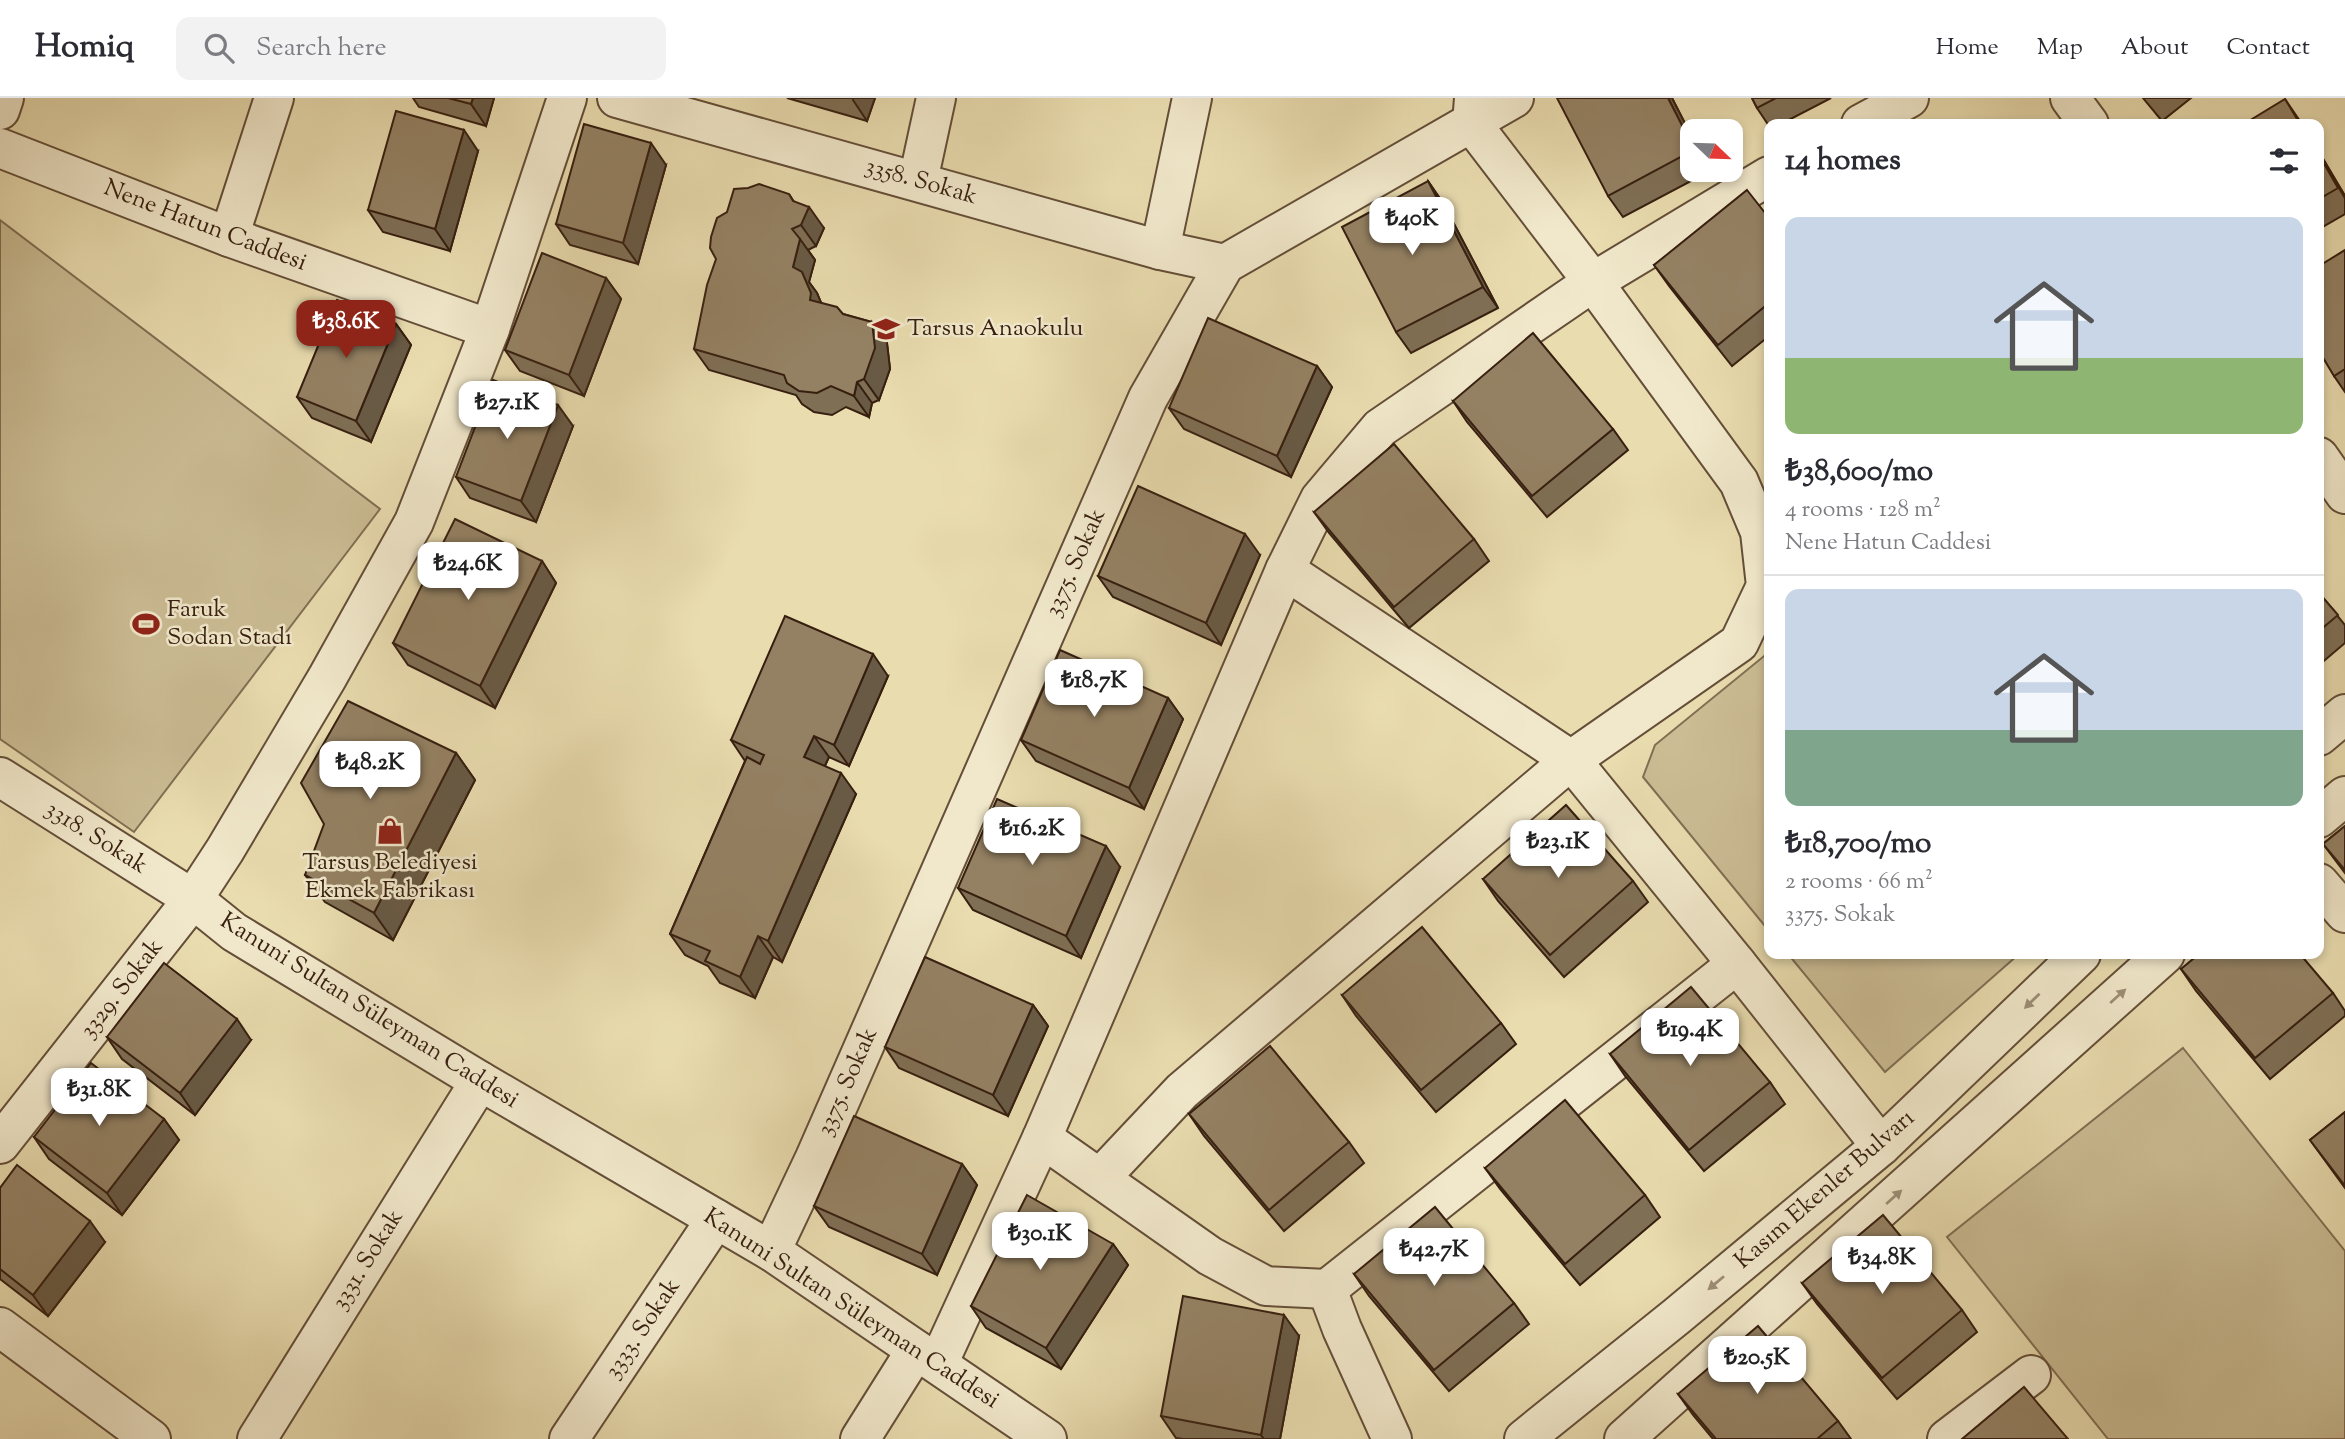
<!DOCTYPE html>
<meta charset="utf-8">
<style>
:root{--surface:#fff;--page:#f2f2f3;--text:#2b2b33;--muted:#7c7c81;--line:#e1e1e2;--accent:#8f2418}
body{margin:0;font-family:"Sorts Mill Goudy",serif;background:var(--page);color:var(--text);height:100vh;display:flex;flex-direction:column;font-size:26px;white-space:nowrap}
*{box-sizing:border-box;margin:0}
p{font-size:23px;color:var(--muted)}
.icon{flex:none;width:38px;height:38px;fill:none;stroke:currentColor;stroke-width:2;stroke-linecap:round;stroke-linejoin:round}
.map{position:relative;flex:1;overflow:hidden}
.drawer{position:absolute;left:1764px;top:21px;width:560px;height:840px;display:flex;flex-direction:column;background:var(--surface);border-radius:14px;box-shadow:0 4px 10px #0003}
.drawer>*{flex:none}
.needle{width:46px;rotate:113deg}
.buttons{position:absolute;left:1680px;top:21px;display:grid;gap:14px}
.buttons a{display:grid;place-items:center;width:63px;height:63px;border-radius:14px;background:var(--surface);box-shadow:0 4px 10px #0003;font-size:35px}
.price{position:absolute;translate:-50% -60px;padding:0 16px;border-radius:14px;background:#fff;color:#222;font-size:23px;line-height:46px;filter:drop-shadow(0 2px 4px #0008)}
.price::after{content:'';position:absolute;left:50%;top:42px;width:21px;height:16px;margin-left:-10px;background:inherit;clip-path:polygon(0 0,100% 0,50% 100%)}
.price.active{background:var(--accent);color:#fff}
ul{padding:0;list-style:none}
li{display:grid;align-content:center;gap:14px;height:371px;padding:0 21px}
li+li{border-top:2px solid var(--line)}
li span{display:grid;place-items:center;height:217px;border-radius:14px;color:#555}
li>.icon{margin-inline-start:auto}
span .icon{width:126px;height:126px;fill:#fffc;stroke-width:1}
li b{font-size:30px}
h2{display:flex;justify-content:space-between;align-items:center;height:84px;padding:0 21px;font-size:30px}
header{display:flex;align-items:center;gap:42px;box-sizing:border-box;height:98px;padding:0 35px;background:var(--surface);border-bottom:2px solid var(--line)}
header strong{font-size:33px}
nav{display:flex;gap:38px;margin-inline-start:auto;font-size:24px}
.search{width:490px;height:63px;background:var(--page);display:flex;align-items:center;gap:18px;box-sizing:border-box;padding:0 24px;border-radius:14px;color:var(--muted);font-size:26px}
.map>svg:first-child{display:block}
.green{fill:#cbbc94;stroke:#816e52;stroke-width:2}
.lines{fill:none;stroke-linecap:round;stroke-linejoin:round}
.minor-casing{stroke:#644e38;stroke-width:42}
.tertiary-casing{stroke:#644e38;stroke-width:42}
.minor{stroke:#f1e8cb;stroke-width:38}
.tertiary{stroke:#f1e8cb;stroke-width:38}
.wall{fill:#7f6f55;stroke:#371f10;stroke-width:2}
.shaded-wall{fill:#685a45;stroke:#371f10;stroke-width:2}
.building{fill:#948163;stroke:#371f10;stroke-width:2}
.oneway{fill:#9d8e77}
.labels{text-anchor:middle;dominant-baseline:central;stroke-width:5;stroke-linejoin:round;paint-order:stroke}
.street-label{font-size:24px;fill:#371f10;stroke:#f1e8cb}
.poi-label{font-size:24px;fill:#371f10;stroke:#f1e8cb;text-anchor:start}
</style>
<header>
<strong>Homiq</strong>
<div class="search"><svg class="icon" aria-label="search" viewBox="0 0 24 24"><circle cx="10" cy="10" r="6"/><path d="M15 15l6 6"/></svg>Search here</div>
<nav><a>Home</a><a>Map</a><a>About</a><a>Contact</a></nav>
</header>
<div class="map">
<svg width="2345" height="1341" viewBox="0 0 2345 1341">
<rect width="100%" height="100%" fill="#e9dcaf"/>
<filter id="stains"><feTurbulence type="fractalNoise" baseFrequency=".00286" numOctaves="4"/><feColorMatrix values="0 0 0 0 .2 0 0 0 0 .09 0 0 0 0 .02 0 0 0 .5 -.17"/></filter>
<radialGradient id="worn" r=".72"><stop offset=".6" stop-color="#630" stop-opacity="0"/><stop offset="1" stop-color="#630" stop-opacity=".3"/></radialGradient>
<!-- green -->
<g class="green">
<path d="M0,122L380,411L134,734L0,641Z"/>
<path d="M1769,554V833L1643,679L1655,647Z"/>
<path d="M1788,856H2019L1885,974Z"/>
<path d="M2183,950L2345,1153V1341H2108L1947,1139Z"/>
</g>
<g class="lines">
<defs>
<g id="minor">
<path d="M617,0L1160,152L1225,166"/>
<path d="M2070,0L2089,26"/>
<path d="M0,12L4,0"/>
<path d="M1861,26L1909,0"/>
<path d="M918,83L936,0"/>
<path d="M229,139L274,0"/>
<path d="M1160,152L1192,0"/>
<path d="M2319,359L2345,396"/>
<path d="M1285,472L1571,662L1737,866L1881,1048"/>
<path d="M0,679L193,801L0,1046"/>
<path d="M2319,785L2345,815"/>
<path d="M1042,1040L1210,1158L1266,1188L1327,1191L1737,866"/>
<path d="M1100,1080L1182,993L1571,662L1739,545L1766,488L1760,434L1739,384L1593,184L1472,26L1474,0"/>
<path d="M771,1153L815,1060L1148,300L1225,166L1514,0"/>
<path d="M1327,1191L1342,1231L1392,1341"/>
<path d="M0,1229L151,1341"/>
<path d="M938,1266L1042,1040L1285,472L1320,401L1380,330L1593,184L1769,78"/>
<path d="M257,1341L480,983"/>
<path d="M569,1341L716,1121"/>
<path d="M860,1341L916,1252"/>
<path d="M1947,1341L2031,1277"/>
</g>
<g id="tertiary">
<path d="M567,0L490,231L414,424L327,580L225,752L193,801L234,834L480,983L771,1153L1047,1341"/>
<path d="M0,50L229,139L490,231"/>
<path d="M2319,638L2345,616"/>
<path d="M2319,720L2345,698"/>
<path d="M1524,1341L1677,1218L1881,1048L2081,856"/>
<path d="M1624,1341L2165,856"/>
</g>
</defs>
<!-- minor casing -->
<use href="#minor" class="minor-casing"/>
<!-- tertiary casing -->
<use href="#tertiary" class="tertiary-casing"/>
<!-- minor -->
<use href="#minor" class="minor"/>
<!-- tertiary -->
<use href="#tertiary" class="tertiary"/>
</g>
<!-- wall -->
<g class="wall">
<path d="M413,0H494L486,28L419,9Z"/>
<path d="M787,0H875L867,23Z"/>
<path d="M1672,0L1692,39V72H1709L1710,73L1623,119L1608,98Z"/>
<path d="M1752,0H1831L1781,26H1769V28L1757,10Z"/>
<path d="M2143,0H2191L2162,23Z"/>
<path d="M478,53L450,153L383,134L368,112Z"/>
<path d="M2319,54L2345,98V116L2319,131Z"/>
<path d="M666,67L638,166L570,147L556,126Z"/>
<path d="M1428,83L1443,105L1498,210L1411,255L1396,234Z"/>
<path d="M794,104L824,130L816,148L808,152L815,162L809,184L817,195L821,205L843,216L872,224L887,245L890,271L879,302L872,305L869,319L846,309L832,317L814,314L802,306L796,297L709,272L694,251Z"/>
<path d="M1769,120V238L1732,268L1669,188L1654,167Z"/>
<path d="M2345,152V294L2334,278Z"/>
<path d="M606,180L621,201L584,298L520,273L505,252Z"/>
<path d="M396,226L411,247L371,344L312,320L297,299Z"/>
<path d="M1317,268L1332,289L1291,379L1184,331L1169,310Z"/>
<path d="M1453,303L1613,331L1628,352L1547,419L1467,324Z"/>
<path d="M573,328L536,424L470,400L456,379Z"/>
<path d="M1314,414L1474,441L1489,463L1409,530L1329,435Z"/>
<path d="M1260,457L1221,547L1113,499L1098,478Z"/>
<path d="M542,463L556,485L495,610L408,567L393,545Z"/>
<path d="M2319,495L2345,527V545L2319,567Z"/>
<path d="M888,578L849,668L829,659L825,668L856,696L782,864L773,859L755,900L720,885L708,868L685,857L670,836L745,663L731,642Z"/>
<path d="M1168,600L1183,621L1144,711L1036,663L1021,642Z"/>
<path d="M456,655L475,682L393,842L325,804L305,777Z"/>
<path d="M2345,728V775L2323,746Z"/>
<path d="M1120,769L1081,860L973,812L958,790Z"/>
<path d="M1483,781L1633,783L1648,804L1564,879L1498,803Z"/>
<path d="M2181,871L2333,895L2345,913V918L2270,981L2196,893Z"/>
<path d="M1342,897L1501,925L1516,946L1436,1014L1356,918Z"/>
<path d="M1033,907L1048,928L1008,1018L899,970L885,949Z"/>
<path d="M107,939L251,942L195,1017L122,961Z"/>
<path d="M1610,956L1770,984L1785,1006L1704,1073L1625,978Z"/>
<path d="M2345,1014V1090L2310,1042Z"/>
<path d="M1189,1016L1349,1044L1364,1065L1284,1133L1204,1038Z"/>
<path d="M164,1021L179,1042L122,1117L49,1061L34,1039Z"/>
<path d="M962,1066L977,1087L937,1177L829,1129L814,1108Z"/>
<path d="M1485,1070L1645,1097L1660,1119L1580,1187L1500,1091Z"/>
<path d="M0,1090L105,1144L48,1218L0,1181Z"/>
<path d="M1113,1146L1128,1167L1061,1271L986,1230L971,1208Z"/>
<path d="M1354,1176L1514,1205L1529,1226L1449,1293L1369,1198Z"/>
<path d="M1802,1185L1962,1212L1977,1234L1897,1301L1817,1206Z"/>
<path d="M1299,1238L1280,1341H1183L1176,1340L1161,1318Z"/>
<path d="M1678,1296L1838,1323L1851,1341H1713L1693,1317Z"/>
</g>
<!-- shaded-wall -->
<g class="shaded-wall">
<path d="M473,0H494L486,28L471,6Z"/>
<path d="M853,0H875L867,23L853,2Z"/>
<path d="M1668,0H1672L1692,39V47Z"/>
<path d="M2285,1L2302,26H2300Z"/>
<path d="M464,32L478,53L450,153L435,131Z"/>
<path d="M651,45L666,67L638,166L623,145Z"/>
<path d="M2319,54L2345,98V100L2319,57Z"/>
<path d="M1428,83L1443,105L1498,210L1483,189Z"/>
<path d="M789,96L804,119L809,109L824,130L816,148L801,127Z"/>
<path d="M800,141L815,162L809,184L817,195L826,216L810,202L793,169Z"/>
<path d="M606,180L621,201L584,298L569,277Z"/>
<path d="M872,224L887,245L890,271L879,302L864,281Z"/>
<path d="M396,226L411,247L371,344L356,323Z"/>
<path d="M1317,268L1332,289L1291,379L1277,358Z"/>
<path d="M857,284L872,305L869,319L854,298Z"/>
<path d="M558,307L573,328L536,424L521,403Z"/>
<path d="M1245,436L1260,457L1221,547L1206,525Z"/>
<path d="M542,463L556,485L495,610L480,588Z"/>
<path d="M873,556L888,578L849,668L834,647Z"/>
<path d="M1168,600L1183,621L1144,711L1129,690Z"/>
<path d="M814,638L829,659L819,680L804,659Z"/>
<path d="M456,655L475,682L393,842L374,815Z"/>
<path d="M841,675L856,696L782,864L768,843Z"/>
<path d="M1106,748L1120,769L1081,860L1066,838Z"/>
<path d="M758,838L773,859L755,900L740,879Z"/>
<path d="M1033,907L1048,928L1008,1018L993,997Z"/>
<path d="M237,921L251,942L195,1017L180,995Z"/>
<path d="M164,1021L179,1042L122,1117L107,1095Z"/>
<path d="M962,1066L977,1087L937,1177L922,1156Z"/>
<path d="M90,1123L105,1144L48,1218L33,1197Z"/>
<path d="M1113,1146L1128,1167L1061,1271L1046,1250Z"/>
<path d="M1284,1217L1299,1238L1280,1341H1264L1261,1337Z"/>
</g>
<!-- building -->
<g class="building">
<path d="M448,0H473L471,6Z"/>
<path d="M1557,0H1668L1692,47V53L1608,98Z"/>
<path d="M1752,0H1776L1757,10Z"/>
<path d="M2285,1L2300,26H2244Z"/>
<path d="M396,13L464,32L435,131L368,112Z"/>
<path d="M584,26L651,45L623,145L556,126Z"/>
<path d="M2319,57L2338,90L2319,101Z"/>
<path d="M1428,83L1483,189L1396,234L1342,129Z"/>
<path d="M759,86L789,96L793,103L809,109L801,127L792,131L800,141L793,169L802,174L811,195L810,202L837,209L843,216L872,224L875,250L864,281L857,284L854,298L831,288L817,295L799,293L787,285L784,277L694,251L707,187L716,161L710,150L711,139L717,120L727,114L734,91L748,90Z"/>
<path d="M1747,92L1769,120V205L1718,247L1654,167Z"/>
<path d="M2345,152V271L2334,278L2319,253V168Z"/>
<path d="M542,155L606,180L569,277L505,252Z"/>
<path d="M337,202L396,226L356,323L297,299Z"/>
<path d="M1208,220L1317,268L1277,358L1169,310Z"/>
<path d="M1533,235L1613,331L1532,398L1453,303Z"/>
<path d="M493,282L558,307L521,403L456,379Z"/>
<path d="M1394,346L1474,441L1394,509L1314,414Z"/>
<path d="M1138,388L1245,436L1206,525L1098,478Z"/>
<path d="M455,421L542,463L480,588L393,545Z"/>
<path d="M2319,495L2338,517L2319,533Z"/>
<path d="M785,518L873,556L834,647L814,638L804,659L841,675L768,843L758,838L740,879L705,863L710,853L670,836L747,659L760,666L764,657L731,642Z"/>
<path d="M1060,552L1168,600L1129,690L1021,642Z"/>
<path d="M348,603L456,655L374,815L305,777L324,726L301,685Z"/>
<path d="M997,701L1106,748L1066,838L958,790Z"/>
<path d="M1566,707L1633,783L1550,857L1483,781Z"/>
<path d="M2345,728V772L2323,746Z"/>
<path d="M1422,829L1501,925L1421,992L1342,897Z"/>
<path d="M2199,856H2300L2333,895L2255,960L2181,871Z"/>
<path d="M925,859L1033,907L993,997L885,949Z"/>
<path d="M164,865L237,921L180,995L107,939Z"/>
<path d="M1691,889L1770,984L1689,1052L1610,956Z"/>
<path d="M1270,948L1349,1044L1269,1112L1189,1016Z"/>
<path d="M91,965L164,1021L107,1095L34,1039Z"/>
<path d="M1565,1002L1645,1097L1565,1166L1485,1070Z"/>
<path d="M2345,1014V1088L2310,1042Z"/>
<path d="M854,1018L962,1066L922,1156L814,1108Z"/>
<path d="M17,1067L90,1123L33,1197L0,1171V1090Z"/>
<path d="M1027,1097L1113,1146L1046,1250L971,1208Z"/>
<path d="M1435,1109L1514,1205L1434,1272L1354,1176Z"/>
<path d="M1883,1117L1962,1212L1882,1280L1802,1185Z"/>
<path d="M1183,1198L1284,1217L1261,1337L1161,1318Z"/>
<path d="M1758,1228L1838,1323L1817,1341H1716L1678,1296Z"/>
<path d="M2024,1289L2068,1341H1962Z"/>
</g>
<!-- one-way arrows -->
<defs><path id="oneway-solid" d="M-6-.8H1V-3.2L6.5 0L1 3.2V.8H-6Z" transform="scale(1.75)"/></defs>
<g class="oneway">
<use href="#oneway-solid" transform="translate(2118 898) rotate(-42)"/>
<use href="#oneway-solid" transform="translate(2032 903) rotate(136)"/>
<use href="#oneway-solid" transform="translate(1894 1099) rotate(-42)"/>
<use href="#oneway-solid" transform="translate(1716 1185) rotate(140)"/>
</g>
<!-- icons -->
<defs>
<symbol id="school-bare" viewBox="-9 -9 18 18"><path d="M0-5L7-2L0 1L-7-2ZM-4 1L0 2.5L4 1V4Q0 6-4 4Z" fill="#8f2418" stroke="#f1e8cb" stroke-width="2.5" paint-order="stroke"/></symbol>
<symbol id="stadium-bare" viewBox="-9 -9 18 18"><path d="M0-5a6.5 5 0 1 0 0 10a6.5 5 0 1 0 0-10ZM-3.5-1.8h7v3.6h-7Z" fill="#8f2418" stroke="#f1e8cb" stroke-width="2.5" paint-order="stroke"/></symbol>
<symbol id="shop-bare" viewBox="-9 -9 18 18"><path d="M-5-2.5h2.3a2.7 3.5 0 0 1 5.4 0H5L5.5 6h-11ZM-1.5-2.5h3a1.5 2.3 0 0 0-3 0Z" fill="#8f2418" stroke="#f1e8cb" stroke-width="2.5" paint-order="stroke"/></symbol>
</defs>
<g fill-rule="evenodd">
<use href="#school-bare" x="867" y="212" width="38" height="38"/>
<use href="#stadium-bare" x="127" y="507" width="38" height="38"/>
<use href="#shop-bare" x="371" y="714" width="38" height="38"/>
</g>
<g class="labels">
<!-- street labels -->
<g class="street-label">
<text transform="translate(921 84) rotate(16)">3358. Sokak</text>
<text transform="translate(205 128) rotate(21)">Nene Hatun Caddesi</text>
<text transform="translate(1076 465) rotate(-66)">3375. Sokak</text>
<text transform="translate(96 740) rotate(32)">3318. Sokak</text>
<text transform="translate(122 891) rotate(-52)">3329. Sokak</text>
<text transform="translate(369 913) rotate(32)">Kanuni Sultan Süleyman Caddesi</text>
<text transform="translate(848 984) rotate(-66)">3375. Sokak</text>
<text transform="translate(1825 1092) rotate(-41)">Kasım Ekenler Bulvarı</text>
<text transform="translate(368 1162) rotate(-58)">3331. Sokak</text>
<text transform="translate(851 1211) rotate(33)">Kanuni Sultan Süleyman Caddesi</text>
<text transform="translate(643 1231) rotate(-56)">3333. Sokak</text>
</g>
<!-- poi labels -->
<g class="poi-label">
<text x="907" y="231">Tarsus Anaokulu</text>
<text x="167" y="512">Faruk<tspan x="167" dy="28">Sodan Stadı</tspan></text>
<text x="390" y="765" text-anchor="middle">Tarsus Belediyesi<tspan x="390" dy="28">Ekmek Fabrikası</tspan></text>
</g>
</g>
<rect width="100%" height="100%" filter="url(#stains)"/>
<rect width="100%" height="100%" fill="url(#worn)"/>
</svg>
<div class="buttons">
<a><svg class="needle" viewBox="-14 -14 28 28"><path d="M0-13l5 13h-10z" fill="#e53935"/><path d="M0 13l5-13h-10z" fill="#7c7c81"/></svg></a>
</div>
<b class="price" style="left:1412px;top:159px">₺40K</b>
<b class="price active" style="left:346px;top:262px">₺38.6K</b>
<b class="price" style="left:507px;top:343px">₺27.1K</b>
<b class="price" style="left:468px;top:504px">₺24.6K</b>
<b class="price" style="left:1094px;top:621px">₺18.7K</b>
<b class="price" style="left:370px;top:703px">₺48.2K</b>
<b class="price" style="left:1032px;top:769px">₺16.2K</b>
<b class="price" style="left:1558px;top:782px">₺23.1K</b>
<b class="price" style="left:1690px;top:970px">₺19.4K</b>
<b class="price" style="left:99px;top:1030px">₺31.8K</b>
<b class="price" style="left:1040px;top:1174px">₺30.1K</b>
<b class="price" style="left:1434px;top:1190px">₺42.7K</b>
<b class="price" style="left:1882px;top:1198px">₺34.8K</b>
<b class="price" style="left:1757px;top:1298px">₺20.5K</b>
<section class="drawer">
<h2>14 homes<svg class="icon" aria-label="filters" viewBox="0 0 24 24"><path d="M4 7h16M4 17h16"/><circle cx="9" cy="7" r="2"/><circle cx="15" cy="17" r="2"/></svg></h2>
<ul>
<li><span style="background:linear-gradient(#c9d6e8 65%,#8fb573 0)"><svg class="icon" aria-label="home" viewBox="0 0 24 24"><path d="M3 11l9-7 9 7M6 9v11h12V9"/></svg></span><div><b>₺38,600/mo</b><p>4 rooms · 128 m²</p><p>Nene Hatun Caddesi</p></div></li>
<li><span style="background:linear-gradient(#c9d6e8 65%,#7fa58c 0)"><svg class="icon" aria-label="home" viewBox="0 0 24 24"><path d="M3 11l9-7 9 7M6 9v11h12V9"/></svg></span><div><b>₺18,700/mo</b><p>2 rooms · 66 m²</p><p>3375. Sokak</p></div></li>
</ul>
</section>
</div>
